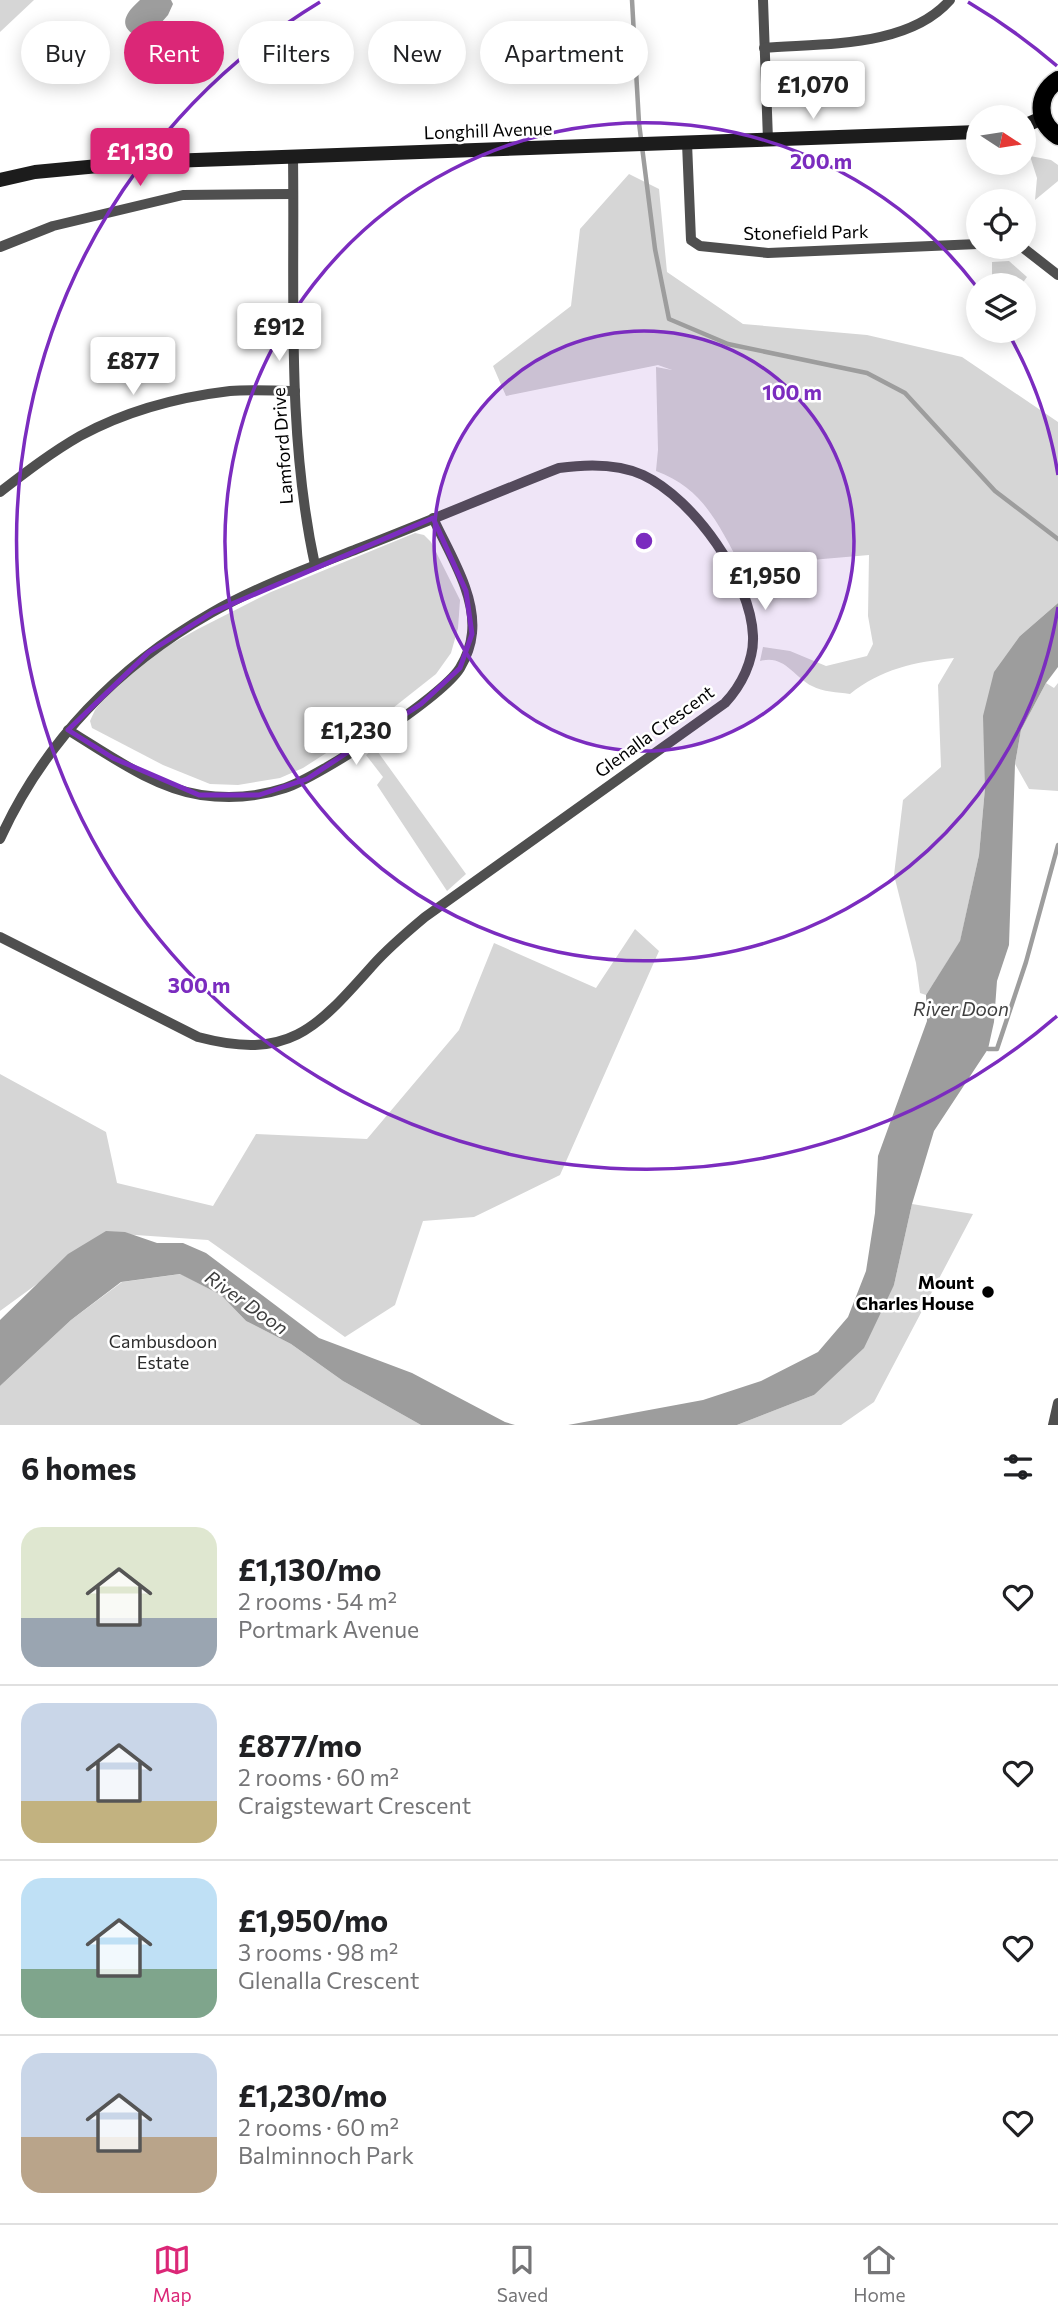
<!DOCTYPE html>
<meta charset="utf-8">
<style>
:root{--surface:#fff;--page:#f6f6f6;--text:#202124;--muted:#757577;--line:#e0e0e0;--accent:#db2777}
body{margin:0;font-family:Commissioner,sans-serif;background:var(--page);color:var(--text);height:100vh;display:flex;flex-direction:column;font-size:26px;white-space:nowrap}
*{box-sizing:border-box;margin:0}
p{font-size:23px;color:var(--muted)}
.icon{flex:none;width:38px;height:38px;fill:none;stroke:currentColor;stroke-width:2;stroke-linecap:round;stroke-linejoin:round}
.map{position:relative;height:1425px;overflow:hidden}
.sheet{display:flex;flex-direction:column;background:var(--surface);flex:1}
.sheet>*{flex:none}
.banner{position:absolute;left:21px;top:21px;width:700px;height:63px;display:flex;gap:14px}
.needle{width:46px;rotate:102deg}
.fabs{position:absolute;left:966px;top:105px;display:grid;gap:14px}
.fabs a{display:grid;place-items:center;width:70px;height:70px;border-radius:50%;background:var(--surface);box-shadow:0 4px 18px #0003;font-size:35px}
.price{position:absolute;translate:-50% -60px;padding:0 16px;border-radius:7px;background:#fff;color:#222;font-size:23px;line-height:46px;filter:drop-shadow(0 2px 4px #0008)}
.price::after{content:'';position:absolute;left:50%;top:42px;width:21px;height:16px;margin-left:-10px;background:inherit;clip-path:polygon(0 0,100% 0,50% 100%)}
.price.on{background:var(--accent);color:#fff}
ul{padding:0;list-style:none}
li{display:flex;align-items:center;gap:21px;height:175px;padding:0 21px}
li+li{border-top:2px solid var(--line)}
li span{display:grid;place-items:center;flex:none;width:196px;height:140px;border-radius:21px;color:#555}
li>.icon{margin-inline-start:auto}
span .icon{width:84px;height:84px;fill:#fffc;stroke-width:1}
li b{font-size:30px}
h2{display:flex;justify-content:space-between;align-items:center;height:84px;padding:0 21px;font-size:30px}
.chip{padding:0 24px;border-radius:32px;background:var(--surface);box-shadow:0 4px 18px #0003;font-size:24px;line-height:63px}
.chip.on{background:var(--accent);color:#fff}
.tab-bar{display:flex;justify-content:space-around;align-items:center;height:98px;border-top:2px solid var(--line);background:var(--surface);font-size:19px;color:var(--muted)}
.tab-bar a{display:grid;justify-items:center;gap:4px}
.tab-bar .on{color:var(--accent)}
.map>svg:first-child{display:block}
.green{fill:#d6d6d6}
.water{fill:#9d9d9d}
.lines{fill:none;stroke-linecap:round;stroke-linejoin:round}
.stream{stroke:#9d9d9d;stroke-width:4.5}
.primary-casing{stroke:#dbdbdb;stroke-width:21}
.street{stroke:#4f4f4f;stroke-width:10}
.secondary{stroke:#1c1c1c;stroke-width:14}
.primary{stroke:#000;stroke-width:18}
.marked{fill:none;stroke:#7b2cbf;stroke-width:5;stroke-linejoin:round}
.ring{fill:none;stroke:#7b2cbf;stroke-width:3.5}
.poi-dot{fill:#000;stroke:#fff;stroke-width:2.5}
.labels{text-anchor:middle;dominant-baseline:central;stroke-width:5;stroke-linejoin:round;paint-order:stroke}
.street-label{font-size:18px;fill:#000;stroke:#fff}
.poi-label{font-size:18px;font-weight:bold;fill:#000;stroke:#fff;text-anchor:end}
.park-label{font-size:18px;fill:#2d2d2d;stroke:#fff}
.water-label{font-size:19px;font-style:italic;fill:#3e3e3e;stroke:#fff}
.centre{fill:#7b2cbf;stroke:#fff;stroke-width:3.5}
.ring-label{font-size:21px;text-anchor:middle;font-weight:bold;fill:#7b2cbf;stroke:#fff;stroke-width:5;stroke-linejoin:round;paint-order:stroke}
</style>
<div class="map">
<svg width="1058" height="1425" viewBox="0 0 1058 1425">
<rect width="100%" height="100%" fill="#fff"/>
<!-- green -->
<g class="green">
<path d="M0,0H34L0,32Z"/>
<path d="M1030,156L1051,160L1058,165V181L1035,200L1037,178Z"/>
<path d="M629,174L659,189L667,272L743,324L867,335L962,357L1058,422V603L1020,636L985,788L979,855L960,942L926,995L920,993L916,963L894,875L903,800L941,767L938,685L954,658C914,662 881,669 850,694C837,692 823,692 812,686C793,676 784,654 760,661L763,647L790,651L826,666L867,656L873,644L868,616L869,555L741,566C718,524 703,488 656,471L658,450L656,367L672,370L658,365L506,396L493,366L571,306L580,229Z"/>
<path d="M1009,261L1027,277L1021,285H992V262Z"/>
<path d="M415,533L424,535L431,542L460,600L458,628L451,653L436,674L379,719L303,768L280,778L238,785L210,784L163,765L92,728L90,721L95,710L130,667L198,629L271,592Z"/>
<path d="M1046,683L1054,688L1058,683V791L1029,789L1015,764L1021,730Z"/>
<path d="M375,748L466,874L447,891L377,785L383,777L366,755Z"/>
<path d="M635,929L659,951L560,1175L474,1217L423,1221L395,1305L345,1337L208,1240L107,1233L0,1311V1074L106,1132L117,1183L213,1206L256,1134L367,1139L459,1030L494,943L596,988Z"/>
<path d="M912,1204L973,1214L874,1402L841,1425H737L814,1395L894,1285Z"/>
<path d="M181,1274L221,1295L246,1321L291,1344L343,1381L421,1425H0V1386L71,1320L122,1282Z"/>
</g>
<!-- water -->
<g class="water">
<path d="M140,0H171L173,4L168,15L153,32L141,26L136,34H133C117,23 129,10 140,0Z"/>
<path d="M1058,603V667L1046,683L1021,730L1015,764L1009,945L997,981L994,1022L988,1049L934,1131L912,1204L894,1285L864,1348L814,1395L737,1425H568L703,1400L761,1381L818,1352L848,1317L866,1271L875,1213L878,1156L927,1021L926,995L960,941L979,855L985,788L983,716L994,672L1020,636Z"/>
<path d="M106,1231L125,1232L157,1243H183L206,1253L319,1338L412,1373L505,1422L515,1425H421L343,1381L291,1344L246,1321L221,1295L180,1274L121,1282L71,1320L0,1386V1320L68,1254Z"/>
</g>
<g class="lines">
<!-- stream -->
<g class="stream">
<path d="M632,0L639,123L655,249L669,319L728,344L867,373L905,393L995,491L1058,539"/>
<path d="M988,1049H997L1026,962L1058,845"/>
</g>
<defs>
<path id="primary" d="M1058,80C1036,94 1036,122 1058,136"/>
</defs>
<!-- primary casing -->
<use href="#primary" class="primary-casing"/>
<!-- street -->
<g class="street">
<path d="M763,0L768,140"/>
<path d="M764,48C824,43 908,48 950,0"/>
<path d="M687,143L691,240L700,246L768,253L978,244"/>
<path d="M293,157C295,292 286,432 315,565"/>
<path d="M0,247L53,226L183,195L293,194"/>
<path d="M1022,247L1058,275"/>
<path d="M0,492C26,472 52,452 80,436C126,411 179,397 230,391C251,389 274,391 295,391"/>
<path d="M68,730C109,755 154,788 201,795C230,799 258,797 285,788C319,777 442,697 460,668C466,658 471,644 472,633C476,594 449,553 433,518"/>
<path d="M0,839C44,742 118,666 211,613C256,587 308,568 357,549C425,523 492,494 559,468C587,464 617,463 643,475C694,499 751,580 753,636C754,661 741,686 725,703L425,917C407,932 389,947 373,965C316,1029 289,1061 198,1037L0,937"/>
<path d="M1053,1425L1058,1403"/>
</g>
<!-- secondary -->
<g class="secondary">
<path d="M1024,126L1042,118"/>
<path d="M0,180L35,172L141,162L978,132"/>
</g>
<!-- primary -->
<use href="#primary" class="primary"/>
</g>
<!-- marked area -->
<path class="marked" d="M433,518L466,591L472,634L460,668L421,704L307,779L259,795H199L113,758L68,730L149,652L213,612Z"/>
<!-- distance rings -->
<circle cx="644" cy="541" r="210" fill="#7b2cbf" fill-opacity=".12"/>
<g class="ring">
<circle cx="644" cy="541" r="210"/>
<path d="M1058 607A419 419 0 1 1 976 286M1007 331A419 419 0 0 1 1058 475"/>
<path d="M1057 1016A629 629 0 1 1 320 2M968 2A629 629 0 0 1 1057 66"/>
</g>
<!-- markers -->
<circle class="poi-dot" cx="988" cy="1292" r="7"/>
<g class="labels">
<!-- street labels -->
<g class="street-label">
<text transform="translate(488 130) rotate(-2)">Longhill Avenue</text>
<text transform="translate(806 232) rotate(-1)">Stonefield Park</text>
<text transform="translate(282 446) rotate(-94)">Lamford Drive</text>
<text transform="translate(654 731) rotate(-36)">Glenalla Crescent</text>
</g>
<!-- poi labels -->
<g class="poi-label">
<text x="974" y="1282">Mount<tspan x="974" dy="21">Charles House</tspan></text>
</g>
<!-- park labels -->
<g class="park-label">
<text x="163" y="1341">Cambusdoon<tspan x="163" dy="21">Estate</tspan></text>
</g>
<!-- water labels -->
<g class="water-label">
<text x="961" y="1008">River Doon</text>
<text transform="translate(247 1302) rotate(35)">River Doon</text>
</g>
</g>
<circle cx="644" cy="541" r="10" class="centre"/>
<g class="ring-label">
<text x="821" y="169">200 m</text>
<text x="792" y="400">100 m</text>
<text x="199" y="993">300 m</text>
</g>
</svg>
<div class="fabs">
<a><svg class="needle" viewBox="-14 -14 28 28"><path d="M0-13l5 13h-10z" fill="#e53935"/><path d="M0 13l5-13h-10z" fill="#757577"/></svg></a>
<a><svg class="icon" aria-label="locate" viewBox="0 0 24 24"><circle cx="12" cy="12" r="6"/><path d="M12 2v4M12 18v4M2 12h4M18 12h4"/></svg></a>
<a><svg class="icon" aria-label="layers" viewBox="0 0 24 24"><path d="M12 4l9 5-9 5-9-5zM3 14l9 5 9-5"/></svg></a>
</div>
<b class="price" style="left:813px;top:121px">£1,070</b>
<b class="price on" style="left:140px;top:188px">£1,130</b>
<b class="price" style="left:279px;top:363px">£912</b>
<b class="price" style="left:133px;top:397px">£877</b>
<b class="price" style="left:765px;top:612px">£1,950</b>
<b class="price" style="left:356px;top:767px">£1,230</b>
<div class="banner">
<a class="chip">Buy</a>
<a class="chip on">Rent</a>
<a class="chip">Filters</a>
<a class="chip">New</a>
<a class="chip">Apartment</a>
</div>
</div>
<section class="sheet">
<h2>6 homes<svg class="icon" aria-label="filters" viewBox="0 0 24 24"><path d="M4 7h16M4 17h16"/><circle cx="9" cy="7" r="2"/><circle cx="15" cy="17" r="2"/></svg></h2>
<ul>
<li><span style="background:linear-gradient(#dfe7d0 65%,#9aa5b1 0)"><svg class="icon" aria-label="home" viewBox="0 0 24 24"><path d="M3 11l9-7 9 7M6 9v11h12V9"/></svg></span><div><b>£1,130/mo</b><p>2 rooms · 54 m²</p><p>Portmark Avenue</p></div><svg class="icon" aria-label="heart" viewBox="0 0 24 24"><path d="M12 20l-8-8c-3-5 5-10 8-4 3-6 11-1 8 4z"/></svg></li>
<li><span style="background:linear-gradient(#c9d6e8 70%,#c2b280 0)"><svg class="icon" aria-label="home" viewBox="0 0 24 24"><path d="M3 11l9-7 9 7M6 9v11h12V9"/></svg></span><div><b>£877/mo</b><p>2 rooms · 60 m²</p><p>Craigstewart Crescent</p></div><svg class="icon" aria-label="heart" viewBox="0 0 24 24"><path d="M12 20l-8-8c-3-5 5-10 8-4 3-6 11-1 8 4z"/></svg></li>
<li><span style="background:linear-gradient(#bfe0f5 65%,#7fa58c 0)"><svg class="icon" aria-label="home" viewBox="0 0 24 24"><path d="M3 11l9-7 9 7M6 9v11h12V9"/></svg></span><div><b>£1,950/mo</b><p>3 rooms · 98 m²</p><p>Glenalla Crescent</p></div><svg class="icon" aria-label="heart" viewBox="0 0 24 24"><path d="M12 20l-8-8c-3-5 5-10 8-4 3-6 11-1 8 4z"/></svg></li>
<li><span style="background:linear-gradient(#c9d6e8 60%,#b9a48a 0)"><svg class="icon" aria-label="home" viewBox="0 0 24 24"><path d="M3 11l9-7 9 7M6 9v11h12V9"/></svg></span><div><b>£1,230/mo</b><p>2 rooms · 60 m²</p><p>Balminnoch Park</p></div><svg class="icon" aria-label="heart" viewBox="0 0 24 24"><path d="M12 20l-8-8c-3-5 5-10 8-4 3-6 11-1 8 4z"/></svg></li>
</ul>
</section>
<nav class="tab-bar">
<a class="on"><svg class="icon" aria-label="map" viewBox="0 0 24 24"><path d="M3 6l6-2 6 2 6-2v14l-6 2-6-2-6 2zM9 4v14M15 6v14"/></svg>Map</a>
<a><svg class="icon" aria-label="saved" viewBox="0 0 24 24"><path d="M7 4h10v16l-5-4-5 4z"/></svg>Saved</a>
<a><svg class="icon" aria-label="home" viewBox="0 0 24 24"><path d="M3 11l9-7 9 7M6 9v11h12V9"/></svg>Home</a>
</nav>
